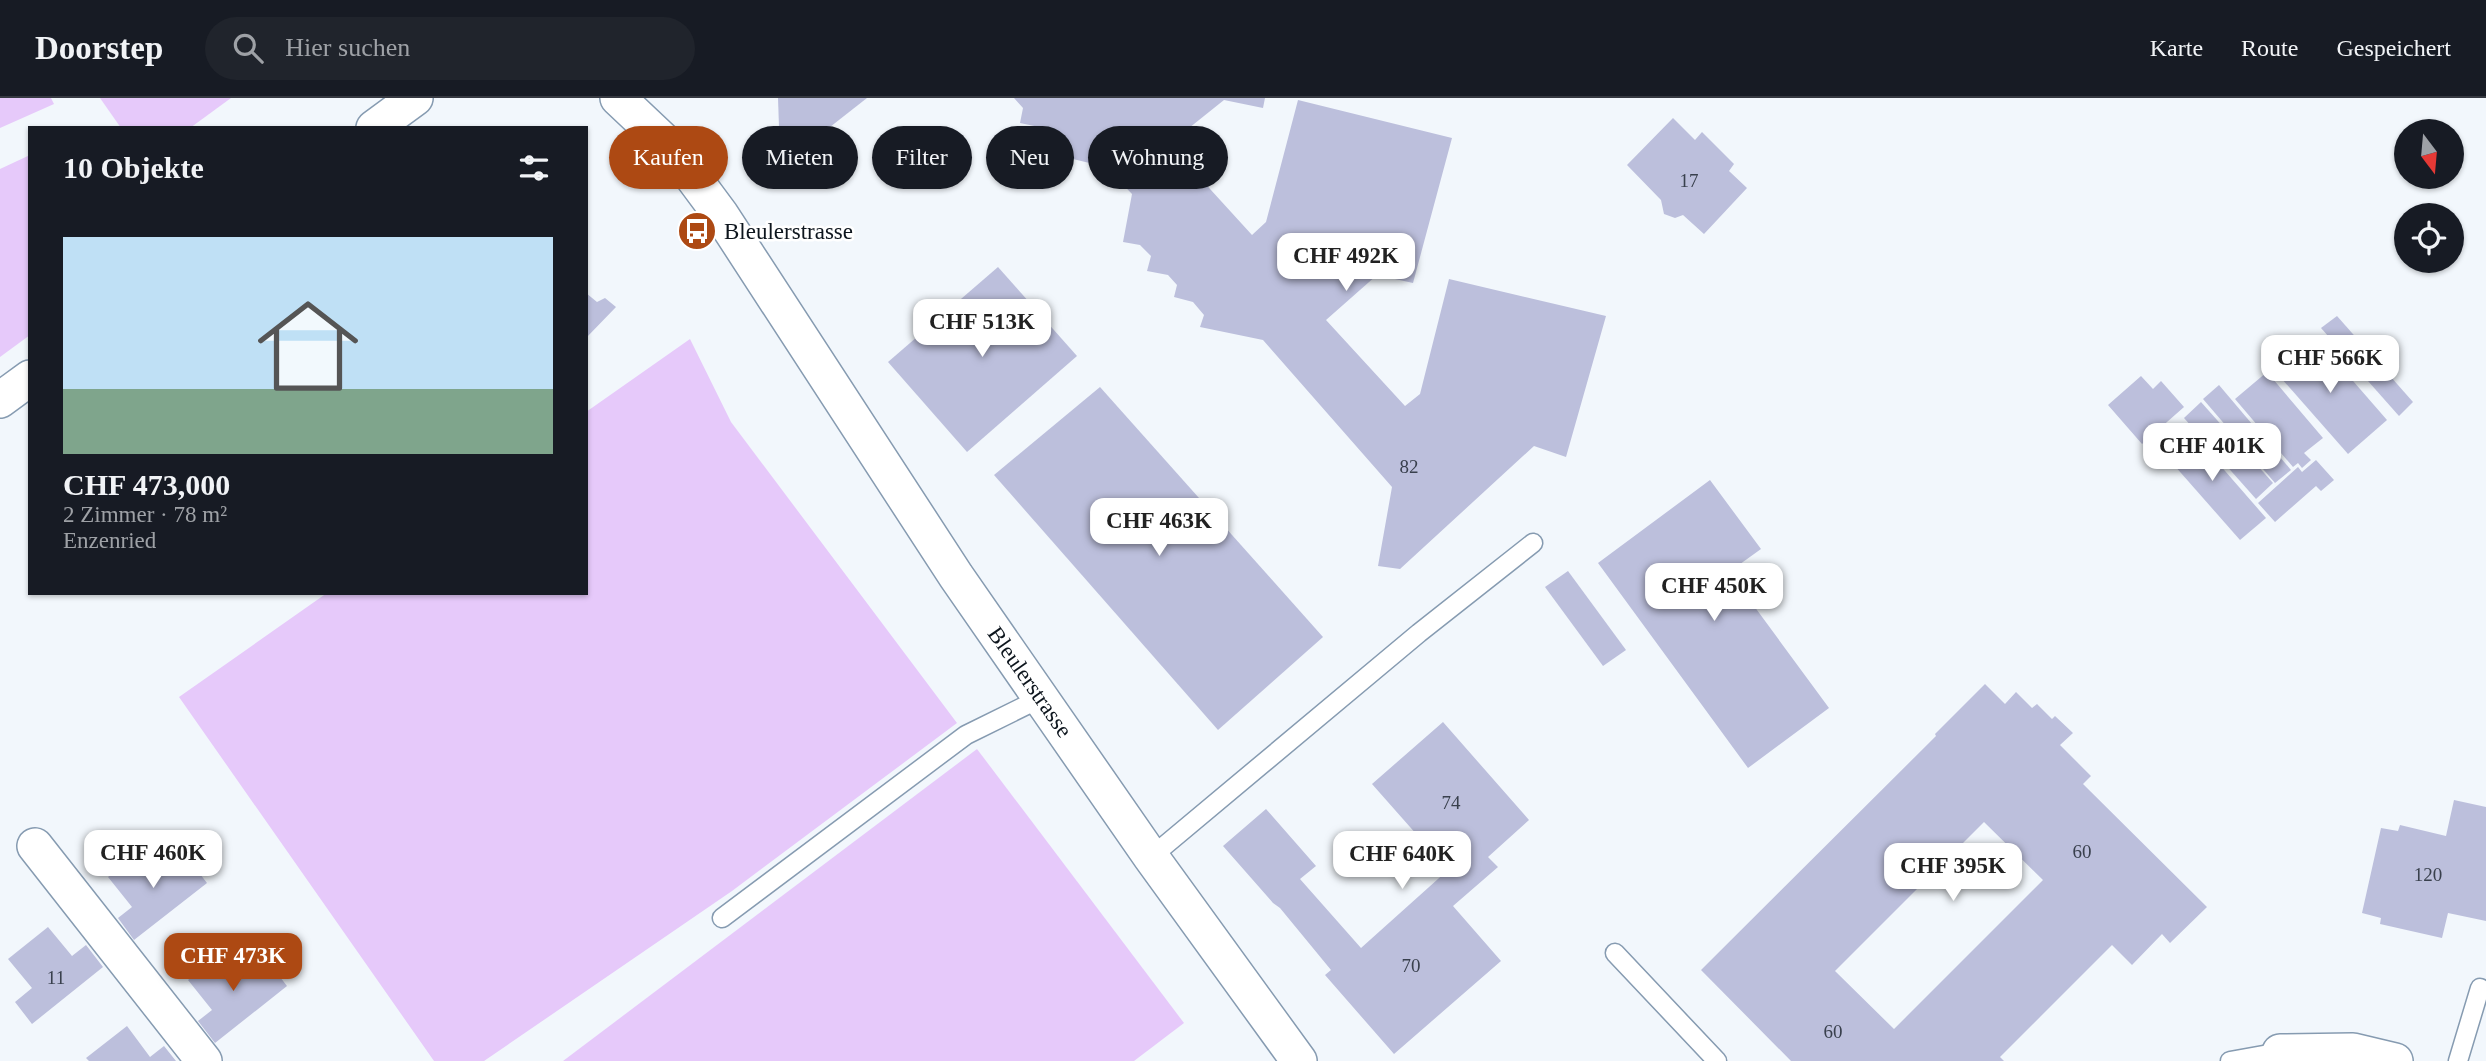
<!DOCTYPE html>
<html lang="de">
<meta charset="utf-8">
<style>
:root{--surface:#171b24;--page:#20242c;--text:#f1f3f6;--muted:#9ea1a6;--line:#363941;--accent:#ad4913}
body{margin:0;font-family:"Times New Roman",serif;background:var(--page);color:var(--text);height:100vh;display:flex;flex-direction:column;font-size:26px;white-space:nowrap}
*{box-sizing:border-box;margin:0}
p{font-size:23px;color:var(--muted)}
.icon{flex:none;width:38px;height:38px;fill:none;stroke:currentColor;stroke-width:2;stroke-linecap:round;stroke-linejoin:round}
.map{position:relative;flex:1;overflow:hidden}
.sheet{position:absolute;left:28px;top:28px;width:560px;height:469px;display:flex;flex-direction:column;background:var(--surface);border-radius:0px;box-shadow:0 2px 5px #0004}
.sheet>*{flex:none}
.guide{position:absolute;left:609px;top:28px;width:665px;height:63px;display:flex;gap:14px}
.needle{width:46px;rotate:164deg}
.fabs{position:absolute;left:2394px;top:21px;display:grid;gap:14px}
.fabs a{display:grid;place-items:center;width:70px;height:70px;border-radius:50%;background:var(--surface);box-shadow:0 2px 5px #0004;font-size:35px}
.price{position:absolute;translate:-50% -60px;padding:0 16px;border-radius:14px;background:#fff;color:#222;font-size:23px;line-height:46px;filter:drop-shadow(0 2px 4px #0008)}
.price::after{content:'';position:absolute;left:50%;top:42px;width:21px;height:16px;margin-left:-10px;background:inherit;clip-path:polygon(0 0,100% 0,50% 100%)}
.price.selected{background:var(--accent);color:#fff}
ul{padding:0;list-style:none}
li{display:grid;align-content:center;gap:14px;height:371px;padding:0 35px}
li+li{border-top:2px solid var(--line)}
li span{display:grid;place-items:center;height:217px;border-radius:0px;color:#555}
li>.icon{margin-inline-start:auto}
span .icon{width:126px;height:126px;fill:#fffc;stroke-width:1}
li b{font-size:30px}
h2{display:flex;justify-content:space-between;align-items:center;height:84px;padding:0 35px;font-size:30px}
.chip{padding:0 24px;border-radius:32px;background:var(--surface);box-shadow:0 2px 5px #0004;font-size:24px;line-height:63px}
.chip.selected{background:var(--accent);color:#fff}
header{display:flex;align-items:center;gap:42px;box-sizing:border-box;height:98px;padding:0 35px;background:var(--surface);border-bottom:2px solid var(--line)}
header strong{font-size:33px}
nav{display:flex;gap:38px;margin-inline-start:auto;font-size:24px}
.search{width:490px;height:63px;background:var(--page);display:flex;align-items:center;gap:18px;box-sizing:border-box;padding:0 24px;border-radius:38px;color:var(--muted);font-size:26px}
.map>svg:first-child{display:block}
.green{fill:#e6c9fa}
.building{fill:#bcbfdc;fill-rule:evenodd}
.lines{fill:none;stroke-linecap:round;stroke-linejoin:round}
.lane-casing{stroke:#869bb1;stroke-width:21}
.street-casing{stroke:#869bb1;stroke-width:38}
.lane{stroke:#fff;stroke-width:18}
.street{stroke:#fff;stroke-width:35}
.labels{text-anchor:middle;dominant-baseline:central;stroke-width:5;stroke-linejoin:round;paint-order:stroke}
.number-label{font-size:19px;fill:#39404d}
.poi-label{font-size:23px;fill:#0d151d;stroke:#fff;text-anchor:start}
.street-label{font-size:23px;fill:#0d151d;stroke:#fff}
</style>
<header>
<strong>Doorstep</strong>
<div class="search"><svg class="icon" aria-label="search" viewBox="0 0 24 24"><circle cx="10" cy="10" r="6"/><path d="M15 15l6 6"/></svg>Hier suchen</div>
<nav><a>Karte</a><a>Route</a><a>Gespeichert</a></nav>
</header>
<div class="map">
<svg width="2486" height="963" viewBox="0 0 2486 963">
<rect width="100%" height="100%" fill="#f2f7fc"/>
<!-- green -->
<g class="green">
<path d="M0,0H51L54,6L0,30Z"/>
<path d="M100,0H231L190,30H121Z"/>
<path d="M30,57V237L0,259V71Z"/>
<path d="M690,241L731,324L957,625L732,793L484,963H434L179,599L327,495H586V314Z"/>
<path d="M977,651L1184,925L1134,963H563Z"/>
</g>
<!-- building -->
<g class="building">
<path d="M778,0H867L793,58H780Z"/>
<path d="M1014,0H1265L1263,10L1224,2L1169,46L1252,137L1266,124L1298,2L1452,40L1413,185L1377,177L1326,222L1405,308L1420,296L1449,181L1606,218L1566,359L1534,348L1400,471L1378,468L1392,389L1263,242L1200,229L1204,217L1193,204L1174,199L1177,187L1168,177L1147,173L1151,158L1140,147L1123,144L1132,96L1106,69L1044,54L1048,39L1039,29L1020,25L1023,10Z"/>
<path d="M1673,20L1695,42L1702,34L1734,66L1729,73L1747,90L1704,136L1683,117L1675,120L1664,116L1661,102L1627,67Z"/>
<path d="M998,169L1077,258L967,354L888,264Z"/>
<path d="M586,195L597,204L605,200L616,209L586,240Z"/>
<path d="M2337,218L2413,304L2399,318L2321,230Z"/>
<path d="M2313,237L2387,322L2348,356L2274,272Z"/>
<path d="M2267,274L2323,340L2304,355L2311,362L2302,370L2298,365L2293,369L2235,301Z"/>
<path d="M2141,278L2153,291L2161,283L2184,309L2142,346L2108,307Z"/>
<path d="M2219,287L2291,372L2275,385L2203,301Z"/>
<path d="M1100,289L1323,539L1218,632L994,377Z"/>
<path d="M2201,304L2273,385L2256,401L2184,320Z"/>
<path d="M2185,327L2266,420L2240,442L2159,350Z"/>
<path d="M2316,362L2334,382L2321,393L2316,388L2275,424L2258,405L2298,369L2302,374Z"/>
<path d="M1710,382L1761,451L1729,474L1829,610L1748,670L1598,465Z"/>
<path d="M1568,473L1626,552L1603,568L1545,489Z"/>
<path d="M1985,586L2005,606L2016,594L2032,610L2037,606L2052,621L2055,618L2073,635L2060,647L2091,678L2083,686L2207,809L2170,845L2162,836L2132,867L2112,847L2000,959L2004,963H1791L1701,872L1936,638L1935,636ZM1984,724L2043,782L1894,931L1835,873Z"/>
<path d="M1443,624L1529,722L1488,759L1498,769L1453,808L1501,863L1394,956L1325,877L1331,872L1280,810L1273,805L1223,748L1266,711L1316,768L1300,781L1361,850L1448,772L1372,686Z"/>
<path d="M2454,702L2486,709V823L2448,815L2442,840L2380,826L2381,820L2362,815L2381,730L2398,733L2400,727L2446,738Z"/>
<path d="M148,747L172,777L190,763L207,785L134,842L118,820L132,809L108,779Z"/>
<path d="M48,829L72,858L86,847L103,869L32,926L15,904L32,890L8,861Z"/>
<path d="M229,850L252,880L270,866L287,888L215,945L198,923L212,912L188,882Z"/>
<path d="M127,928L150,959L164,948L176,963H89L86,960Z"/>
</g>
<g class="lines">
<defs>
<g id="lane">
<path d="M1151,759L1419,535L1533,445"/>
<path d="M722,820L966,637L1041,600"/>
<path d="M1615,855L1717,963"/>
<path d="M2230,963L2280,954"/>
<path d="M2458,963L2480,890"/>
</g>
<g id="street">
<path d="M618,0L672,51L721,117L956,478L1151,759L1299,963"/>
<path d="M374,30L415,0"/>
<path d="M0,302L30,280"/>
<path d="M35,748L204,963"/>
<path d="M2280,954L2353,953L2395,963"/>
</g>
</defs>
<!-- lane casing -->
<use href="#lane" class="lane-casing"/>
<!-- street casing -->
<use href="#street" class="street-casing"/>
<!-- lane -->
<use href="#lane" class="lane"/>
<!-- street -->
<use href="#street" class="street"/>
</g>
<!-- icons -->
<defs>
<symbol id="bus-disc" viewBox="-11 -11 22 22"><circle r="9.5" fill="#ad4913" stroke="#fff"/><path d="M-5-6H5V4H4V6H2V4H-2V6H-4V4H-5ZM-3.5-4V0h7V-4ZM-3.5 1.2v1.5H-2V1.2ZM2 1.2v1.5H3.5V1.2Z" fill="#fff"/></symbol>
</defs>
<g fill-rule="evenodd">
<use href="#bus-disc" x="675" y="111" width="44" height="44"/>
</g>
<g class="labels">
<!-- number labels -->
<g class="number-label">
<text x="1689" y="82">17</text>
<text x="1409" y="368">82</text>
<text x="1451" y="704">74</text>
<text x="2082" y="753">60</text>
<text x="2428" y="776">120</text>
<text x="1411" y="867">70</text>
<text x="56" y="879">11</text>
<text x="1833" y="933">60</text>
</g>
<!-- poi labels -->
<g class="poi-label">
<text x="724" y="133">Bleulerstrasse</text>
</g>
<!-- street labels -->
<g class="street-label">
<text transform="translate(1030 584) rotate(55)">Bleulerstrasse</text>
</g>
</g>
</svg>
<div class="fabs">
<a><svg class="needle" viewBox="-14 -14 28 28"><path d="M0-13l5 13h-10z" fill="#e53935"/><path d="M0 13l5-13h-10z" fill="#9ea1a6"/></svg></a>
<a><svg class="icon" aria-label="locate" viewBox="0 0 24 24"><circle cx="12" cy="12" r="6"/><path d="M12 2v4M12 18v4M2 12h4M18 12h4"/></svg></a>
</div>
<b class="price" style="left:1346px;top:195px">CHF 492K</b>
<b class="price" style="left:982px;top:261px">CHF 513K</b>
<b class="price" style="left:2330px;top:297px">CHF 566K</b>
<b class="price" style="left:2212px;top:385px">CHF 401K</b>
<b class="price" style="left:1159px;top:460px">CHF 463K</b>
<b class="price" style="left:1714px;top:525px">CHF 450K</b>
<b class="price" style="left:153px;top:792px">CHF 460K</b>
<b class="price" style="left:1402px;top:793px">CHF 640K</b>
<b class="price" style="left:1953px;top:805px">CHF 395K</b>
<b class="price selected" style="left:233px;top:895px">CHF 473K</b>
<div class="guide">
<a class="chip selected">Kaufen</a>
<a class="chip">Mieten</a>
<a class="chip">Filter</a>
<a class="chip">Neu</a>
<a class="chip">Wohnung</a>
</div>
<section class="sheet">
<h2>10 Objekte<svg class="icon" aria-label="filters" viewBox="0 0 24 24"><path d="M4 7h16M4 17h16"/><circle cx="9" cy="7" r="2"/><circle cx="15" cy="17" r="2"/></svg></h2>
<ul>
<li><span style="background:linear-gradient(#bfe0f5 70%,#7fa58c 0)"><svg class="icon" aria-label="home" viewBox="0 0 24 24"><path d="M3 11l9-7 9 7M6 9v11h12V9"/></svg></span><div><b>CHF 473,000</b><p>2 Zimmer · 78 m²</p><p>Enzenried</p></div></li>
</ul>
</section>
</div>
